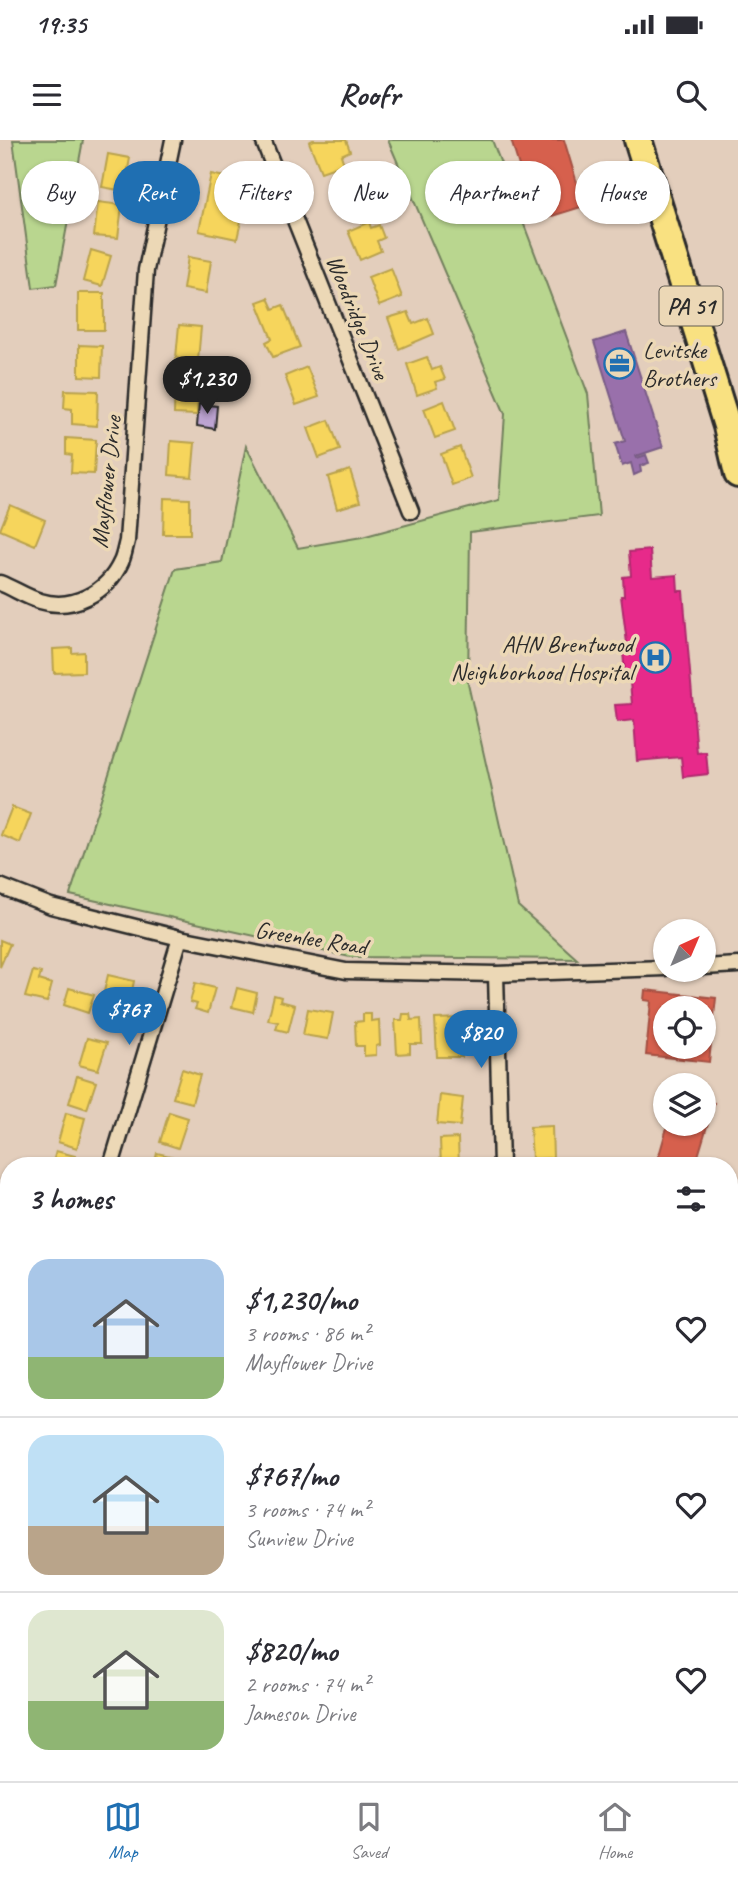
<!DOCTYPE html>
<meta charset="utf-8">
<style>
:root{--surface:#fff;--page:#f7f7f7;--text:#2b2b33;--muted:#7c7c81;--line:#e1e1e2;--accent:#1f6fb2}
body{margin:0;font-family:Caveat,sans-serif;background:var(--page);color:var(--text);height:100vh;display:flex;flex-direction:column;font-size:26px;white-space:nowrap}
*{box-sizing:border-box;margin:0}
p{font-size:23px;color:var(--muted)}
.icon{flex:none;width:38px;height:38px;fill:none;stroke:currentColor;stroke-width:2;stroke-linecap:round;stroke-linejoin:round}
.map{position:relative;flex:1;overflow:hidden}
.details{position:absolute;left:0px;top:1017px;width:738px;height:625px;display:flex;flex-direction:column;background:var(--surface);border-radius:28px 28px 0 0;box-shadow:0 2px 5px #0004}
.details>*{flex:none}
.banner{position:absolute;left:21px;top:21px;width:696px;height:63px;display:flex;gap:14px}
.needle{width:46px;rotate:44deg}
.fabs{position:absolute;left:653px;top:779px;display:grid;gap:14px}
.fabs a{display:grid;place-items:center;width:63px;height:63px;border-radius:50%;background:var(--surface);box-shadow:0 2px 5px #0004;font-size:35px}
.price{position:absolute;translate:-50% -60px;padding:0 16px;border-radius:24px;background:var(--accent);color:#fff;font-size:23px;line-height:46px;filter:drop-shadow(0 2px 4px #0008)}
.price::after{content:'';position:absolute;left:50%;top:42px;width:21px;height:16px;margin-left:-10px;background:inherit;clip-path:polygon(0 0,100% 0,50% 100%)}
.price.current{background:#222;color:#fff}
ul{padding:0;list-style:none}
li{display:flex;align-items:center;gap:21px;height:175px;padding:0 28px}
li+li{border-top:2px solid var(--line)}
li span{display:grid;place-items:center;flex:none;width:196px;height:140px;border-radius:21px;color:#555}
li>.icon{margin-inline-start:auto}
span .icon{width:84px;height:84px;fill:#fffc;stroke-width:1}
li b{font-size:30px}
h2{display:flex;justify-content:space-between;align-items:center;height:84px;padding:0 28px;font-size:30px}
.pill{padding:0 24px;border-radius:32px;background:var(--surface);box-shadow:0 2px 5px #0004;font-size:24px;line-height:63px}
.pill.current{background:var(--accent);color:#fff}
.status{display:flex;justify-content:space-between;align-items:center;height:49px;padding:0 35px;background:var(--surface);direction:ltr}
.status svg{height:19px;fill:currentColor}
header{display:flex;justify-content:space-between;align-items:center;height:91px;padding:0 28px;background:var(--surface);font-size:32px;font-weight:700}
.tab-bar{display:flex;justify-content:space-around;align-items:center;height:98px;border-top:2px solid var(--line);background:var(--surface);font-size:19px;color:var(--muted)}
.tab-bar a{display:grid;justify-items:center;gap:4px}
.tab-bar .current{color:var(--accent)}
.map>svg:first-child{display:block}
.green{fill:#b9d68f;stroke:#72805d;stroke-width:2}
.homes{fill:#f6d55c;stroke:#b9a24d;stroke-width:2}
.shops{fill:#d6604d;stroke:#a35043;stroke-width:2;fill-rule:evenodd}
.offices{fill:#9970ab;stroke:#785b85;stroke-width:2}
.health{fill:#e7298a;stroke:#af2a6e;stroke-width:2}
.building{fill:#bea5d3;stroke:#2b2b2b;stroke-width:2}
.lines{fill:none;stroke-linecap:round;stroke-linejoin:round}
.street-casing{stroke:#2b2b2b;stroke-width:19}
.highway-casing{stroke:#2b2b2b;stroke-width:32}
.street{stroke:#ecd8b6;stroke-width:14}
.highway{stroke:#f9e181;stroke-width:26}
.labels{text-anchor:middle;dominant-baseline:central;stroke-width:7;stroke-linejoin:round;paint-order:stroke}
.shield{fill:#ecd8b6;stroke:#655f55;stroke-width:2}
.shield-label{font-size:23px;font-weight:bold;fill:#2b2b2b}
.street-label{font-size:24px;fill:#2b2b2b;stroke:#ecd8b6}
.poi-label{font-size:24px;fill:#2b2b2b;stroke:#ecd8b6;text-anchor:start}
</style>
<div class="status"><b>19:35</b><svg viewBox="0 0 49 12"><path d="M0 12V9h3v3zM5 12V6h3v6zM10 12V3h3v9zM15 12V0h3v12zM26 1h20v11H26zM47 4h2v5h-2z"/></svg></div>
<header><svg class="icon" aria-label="menu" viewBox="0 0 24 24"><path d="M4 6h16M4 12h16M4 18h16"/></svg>Roofr<svg class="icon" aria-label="search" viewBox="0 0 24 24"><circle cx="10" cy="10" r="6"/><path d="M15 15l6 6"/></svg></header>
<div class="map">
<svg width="738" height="1641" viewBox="0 0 738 1641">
<rect width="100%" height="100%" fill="#e3cebc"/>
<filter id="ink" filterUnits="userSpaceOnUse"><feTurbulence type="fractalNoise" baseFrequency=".0143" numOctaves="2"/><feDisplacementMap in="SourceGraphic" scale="14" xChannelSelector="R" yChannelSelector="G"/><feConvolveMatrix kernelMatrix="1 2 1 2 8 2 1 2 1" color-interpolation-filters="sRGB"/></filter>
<g filter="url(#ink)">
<!-- green -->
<g class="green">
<path d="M13,0H83L56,145L33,148Z"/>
<path d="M388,0H492L588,254L599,376L470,392L468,544L518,766L577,819L350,817L70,755L175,429L222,422L246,306L298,408L362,397L499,360L505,274Z"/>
</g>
<!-- homes -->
<g class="homes">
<path d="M313,0H346L350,11L341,15L344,24L321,32L309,2Z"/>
<path d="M108,14L130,18L124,51L102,47Z"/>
<path d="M377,26L381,35L388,32L394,47L359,61L361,67L341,76L329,46Z"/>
<path d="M211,34L234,39L227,74L242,77L237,99L199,91Z"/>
<path d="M98,62L122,65L118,98L94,96Z"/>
<path d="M369,82L371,88L379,85L384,98L377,101L381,111L360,120L348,91Z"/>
<path d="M91,110L111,116L102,146L83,141Z"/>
<path d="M188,117L211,121L206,153L183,149Z"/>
<path d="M391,128L402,157L379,166L368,137Z"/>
<rect x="78" y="153" width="26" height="37"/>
<path d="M268,158L273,169L283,165L300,207L273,217L266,202L272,199L257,162Z"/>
<path d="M408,172L413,184L428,178L434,194L399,209L388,178Z"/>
<path d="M179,185L201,187L198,220L176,218Z"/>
<path d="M79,205L102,206L101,237L79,236Z"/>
<path d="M427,217L432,230L440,227L445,239L435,242L437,248L417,255L407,224Z"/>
<path d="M307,227L319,257L296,265L285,236Z"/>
<path d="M175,241L199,242L197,275L174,274Z"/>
<path d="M65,250L98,251L97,286L72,284V269L64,268Z"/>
<path d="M444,261L455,291L435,298L424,269Z"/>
<path d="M329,280L340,310L319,318L308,288Z"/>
<path d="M66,298L96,300L94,334L71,333L72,315L66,314Z"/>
<path d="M171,301L195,303L192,337L169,335Z"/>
<path d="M460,307L471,338L452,345L441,314Z"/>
<path d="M350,330L360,362L337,369L328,337Z"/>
<path d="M164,358L190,359V394H163Z"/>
<path d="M10,365L45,380L35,405L0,390Z"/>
<path d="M72,508V513L84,512V532L54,533L53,509Z"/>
<path d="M12,667L31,674L20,703L1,695Z"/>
<path d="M0,800L10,804L0,827Z"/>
<path d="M33,831L41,833L39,840L52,844L47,862L25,857Z"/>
<path d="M108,835L134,841L129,866L122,865L120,873L106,869L107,865L101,864Z"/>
<path d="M195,843L215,848L208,873L195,869L197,864L190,862Z"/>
<path d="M69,848L94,855L88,873L64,865Z"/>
<path d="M237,848L257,853L253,872L232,867Z"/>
<path d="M274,855L281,857L280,861L295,865L288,892L276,889L278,882L268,880Z"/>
<path d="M308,869L333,873L328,899L303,895Z"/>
<path d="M363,874H371V881L379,880L380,905L376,906V915L364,916V906H356L355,882L363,881Z"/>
<path d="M403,874H410L411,880L421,879L422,904H410V913L397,914L395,880H402Z"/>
<path d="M461,878L462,917H437L435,879Z"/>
<path d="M87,898L107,903L98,930L79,925Z"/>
<path d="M182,929L200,935L192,963L173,958Z"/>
<path d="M77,936L96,942L87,969L69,963Z"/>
<path d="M440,955L463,958L460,986L437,984Z"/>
<path d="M169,972L188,978L178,1008L160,1002Z"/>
<path d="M66,973L85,978L77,1008L58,1002Z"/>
<path d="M552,986L553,1018L532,1019L530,987Z"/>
<path d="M458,998L459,1026H441L440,999Z"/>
<path d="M56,1011L75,1016L72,1026H52Z"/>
<path d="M157,1013L178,1018L176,1026H154Z"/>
<path d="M9,1173V1193L4,1192Z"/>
<path d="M0,1199L9,1201V1231L0,1229Z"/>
<path d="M735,1487L738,1488V1516L730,1514V1506Z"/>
<path d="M730,1528L738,1530V1555L730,1553Z"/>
<path d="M730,1562L738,1563L737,1584L730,1583Z"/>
<path d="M705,1633H721L719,1641H703Z"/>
</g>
<!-- shops -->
<g class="shops">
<path d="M511,0H564L584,66L536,81Z"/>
<path d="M645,850L716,858L709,922L646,915L651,861L644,860ZM665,868H704V906H665Z"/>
<path d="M709,962L714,963L695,1026H656L668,984H704V965Z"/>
<path d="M544,1633H649L647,1641H556L543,1638Z"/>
</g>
<!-- offices -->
<g class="offices">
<path d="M626,192L663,307L636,316L637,318L646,315L649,323L640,326L641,332L634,335L631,323L622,326L615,304L625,301L594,202Z"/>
<path d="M730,1218L738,1221V1286L730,1283V1252L736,1235L730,1232Z"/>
</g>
<!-- health -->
<g class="health">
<path d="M650,410L652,437L677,435L678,451H683L697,613L706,612L708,634L683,637L681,617L637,621L634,580L617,582L615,565L632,564L629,532L625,533L622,503H627L621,456H624L623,437L631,436L629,412Z"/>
<path d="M323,1633H401L395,1641H334Z"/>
</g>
<!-- building -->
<g class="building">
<path d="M199,264L217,266L215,289L197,286Z"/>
<path d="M4,1332L9,1333V1384L5,1385L0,1384V1333Z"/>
</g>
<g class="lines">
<defs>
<g id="street">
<path d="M263,0L411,371"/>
<path d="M0,443C13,448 26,457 40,461C72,471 107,453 121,422C124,416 125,408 127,401L146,130L173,0"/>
<path d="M0,746L51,766L180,798L346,831L496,834L665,828"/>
<path d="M704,827L738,825"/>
<path d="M496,834L501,1026"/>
<path d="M111,1026L180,798"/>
</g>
<g id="highway">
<path d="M638,0L727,286L738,334"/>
<path d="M730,1107L738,1077"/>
<path d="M458,1641L464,1633"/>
</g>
</defs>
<!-- street casing -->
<use href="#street" class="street-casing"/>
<!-- highway casing -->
<use href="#highway" class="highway-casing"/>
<!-- street -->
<use href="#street" class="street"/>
<!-- highway -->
<use href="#highway" class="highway"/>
</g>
</g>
<!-- icons -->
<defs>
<symbol id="office-ring" viewBox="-11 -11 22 22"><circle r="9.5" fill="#ecd8b6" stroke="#1f6fb2" stroke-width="1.5"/><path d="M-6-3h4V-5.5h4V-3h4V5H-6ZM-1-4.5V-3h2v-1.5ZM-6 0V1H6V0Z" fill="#1f6fb2"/></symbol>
<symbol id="hospital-ring" viewBox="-11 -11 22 22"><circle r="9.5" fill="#ecd8b6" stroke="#1f6fb2" stroke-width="1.5"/><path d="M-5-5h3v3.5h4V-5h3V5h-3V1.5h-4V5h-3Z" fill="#1f6fb2"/></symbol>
</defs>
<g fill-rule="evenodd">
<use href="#office-ring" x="602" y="206" width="35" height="35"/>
<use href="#hospital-ring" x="638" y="500" width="35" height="35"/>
</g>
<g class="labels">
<!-- shield labels -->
<rect class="shield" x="659.5" y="146.5" width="63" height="39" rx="5"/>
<g class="shield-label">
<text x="691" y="166">PA 51</text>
</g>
<!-- street labels -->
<g class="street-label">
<text transform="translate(358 177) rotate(68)">Woodridge Drive</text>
<text transform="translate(106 342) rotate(-84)">Mayflower Drive</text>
<text transform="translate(311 798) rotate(9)">Greenlee Road</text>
</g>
<!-- poi labels -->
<g class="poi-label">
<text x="643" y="210">Levitske<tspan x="643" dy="28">Brothers</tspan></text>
<text x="633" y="504" text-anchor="end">AHN Brentwood<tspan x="633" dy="28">Neighborhood Hospital</tspan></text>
</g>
</g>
</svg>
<div class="fabs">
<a><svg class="needle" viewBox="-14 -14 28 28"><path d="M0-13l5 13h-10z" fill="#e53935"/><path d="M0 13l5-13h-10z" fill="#7c7c81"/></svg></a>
<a><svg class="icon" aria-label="locate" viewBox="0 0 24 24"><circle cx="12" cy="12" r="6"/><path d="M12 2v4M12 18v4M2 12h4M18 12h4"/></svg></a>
<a><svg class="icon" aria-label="layers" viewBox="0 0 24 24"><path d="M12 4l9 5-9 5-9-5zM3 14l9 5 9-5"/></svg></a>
</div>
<b class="price current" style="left:207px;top:276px">$1,230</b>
<b class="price" style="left:129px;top:907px">$767</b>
<b class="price" style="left:481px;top:930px">$820</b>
<div class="banner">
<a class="pill">Buy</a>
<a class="pill current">Rent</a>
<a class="pill">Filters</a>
<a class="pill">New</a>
<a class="pill">Apartment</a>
<a class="pill">House</a>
</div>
<section class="details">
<h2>3 homes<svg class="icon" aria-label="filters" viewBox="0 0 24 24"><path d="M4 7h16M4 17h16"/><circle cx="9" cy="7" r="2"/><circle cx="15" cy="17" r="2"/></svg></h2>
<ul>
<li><span style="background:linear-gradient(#a9c7e8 70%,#8fb573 0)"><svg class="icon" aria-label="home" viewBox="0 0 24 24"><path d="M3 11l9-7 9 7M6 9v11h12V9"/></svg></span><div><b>$1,230/mo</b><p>3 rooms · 86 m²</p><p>Mayflower Drive</p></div><svg class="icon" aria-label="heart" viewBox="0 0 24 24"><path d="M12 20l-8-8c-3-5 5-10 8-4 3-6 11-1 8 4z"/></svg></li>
<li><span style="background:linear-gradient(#bfe0f5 65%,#b9a48a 0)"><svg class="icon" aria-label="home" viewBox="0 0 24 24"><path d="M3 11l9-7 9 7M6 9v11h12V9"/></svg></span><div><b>$767/mo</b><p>3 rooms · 74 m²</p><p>Sunview Drive</p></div><svg class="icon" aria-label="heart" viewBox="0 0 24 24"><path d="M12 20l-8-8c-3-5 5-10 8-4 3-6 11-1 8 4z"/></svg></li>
<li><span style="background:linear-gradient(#dfe7d0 65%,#8fb573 0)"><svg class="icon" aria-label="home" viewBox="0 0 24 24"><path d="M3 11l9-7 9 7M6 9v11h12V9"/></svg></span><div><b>$820/mo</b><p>2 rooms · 74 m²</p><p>Jameson Drive</p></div><svg class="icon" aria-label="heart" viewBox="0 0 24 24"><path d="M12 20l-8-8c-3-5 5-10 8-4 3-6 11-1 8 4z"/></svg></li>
</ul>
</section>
</div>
<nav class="tab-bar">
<a class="current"><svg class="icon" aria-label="map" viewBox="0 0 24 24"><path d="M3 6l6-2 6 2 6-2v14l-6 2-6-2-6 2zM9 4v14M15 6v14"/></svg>Map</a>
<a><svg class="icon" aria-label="saved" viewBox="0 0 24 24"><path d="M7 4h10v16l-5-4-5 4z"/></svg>Saved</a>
<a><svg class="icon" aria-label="home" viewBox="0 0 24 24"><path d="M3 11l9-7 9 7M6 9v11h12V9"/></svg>Home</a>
</nav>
